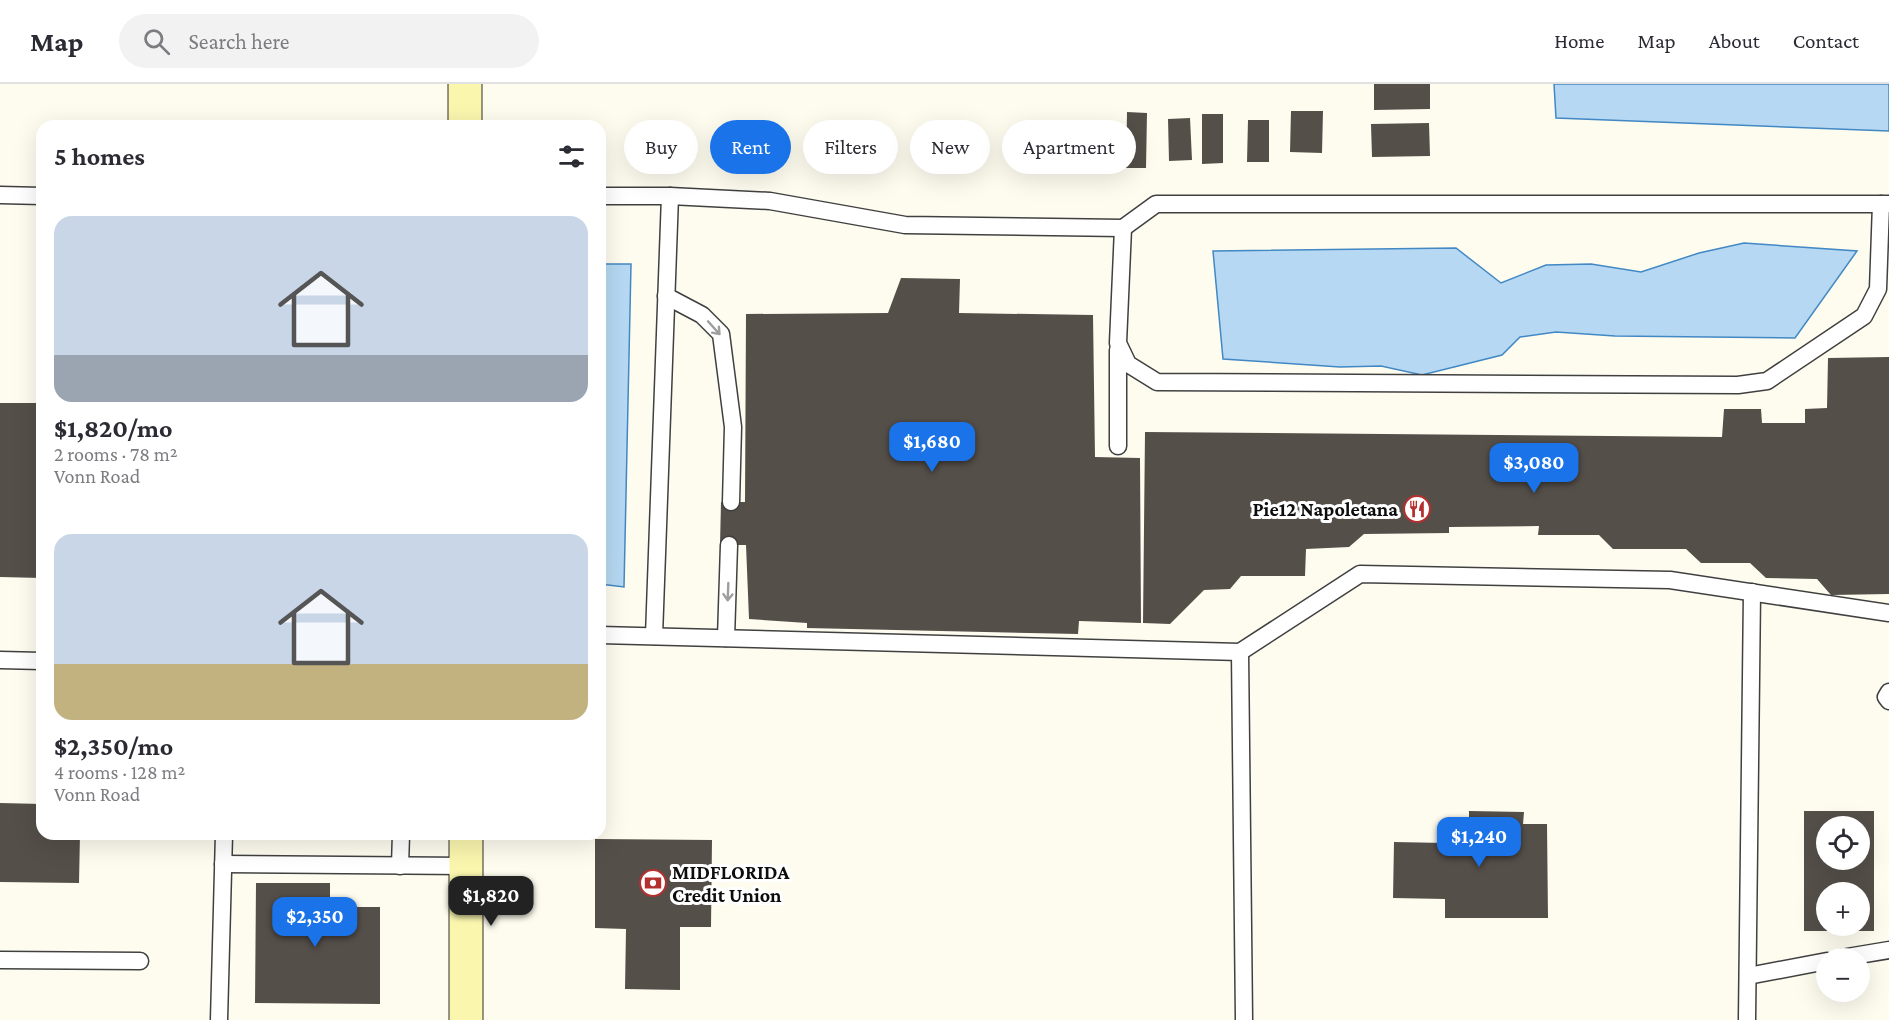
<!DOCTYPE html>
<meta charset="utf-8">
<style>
:root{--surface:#fff;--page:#f2f2f3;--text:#2b2b33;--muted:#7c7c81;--line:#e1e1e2;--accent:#1a73e8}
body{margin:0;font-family:"Crimson Pro",serif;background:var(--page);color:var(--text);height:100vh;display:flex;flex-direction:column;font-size:22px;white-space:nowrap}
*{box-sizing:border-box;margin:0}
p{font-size:20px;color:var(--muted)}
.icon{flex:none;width:33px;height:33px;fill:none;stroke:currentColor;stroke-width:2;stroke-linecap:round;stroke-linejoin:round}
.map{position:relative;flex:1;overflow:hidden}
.sheet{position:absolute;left:36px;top:36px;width:570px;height:720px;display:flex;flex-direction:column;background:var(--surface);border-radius:18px;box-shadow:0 6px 24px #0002}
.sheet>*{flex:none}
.hud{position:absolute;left:624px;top:36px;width:570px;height:54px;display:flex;gap:12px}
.fabs{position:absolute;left:1816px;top:732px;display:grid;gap:12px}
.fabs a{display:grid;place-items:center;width:54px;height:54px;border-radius:50%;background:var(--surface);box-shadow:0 6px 24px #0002;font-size:30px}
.price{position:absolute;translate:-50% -51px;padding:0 14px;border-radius:12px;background:var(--accent);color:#fff;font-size:20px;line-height:39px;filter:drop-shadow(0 2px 3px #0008)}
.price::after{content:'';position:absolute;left:50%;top:36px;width:18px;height:14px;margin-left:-9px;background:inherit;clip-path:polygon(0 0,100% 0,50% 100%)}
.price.on{background:#222;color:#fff}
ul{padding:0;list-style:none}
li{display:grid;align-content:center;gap:12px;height:318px;padding:0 18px}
li span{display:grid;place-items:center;height:186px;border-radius:18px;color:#555}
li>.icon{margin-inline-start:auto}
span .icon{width:108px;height:108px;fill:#fffc;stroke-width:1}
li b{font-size:26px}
h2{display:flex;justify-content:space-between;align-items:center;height:72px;padding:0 18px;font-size:26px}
.pill{padding:0 21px;border-radius:27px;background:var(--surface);box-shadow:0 6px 24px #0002;font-size:21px;line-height:54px}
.pill.on{background:var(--accent);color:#fff}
header{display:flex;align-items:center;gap:36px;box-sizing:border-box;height:84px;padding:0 30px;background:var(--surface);border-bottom:2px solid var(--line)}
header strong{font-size:28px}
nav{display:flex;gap:33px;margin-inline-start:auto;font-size:21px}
.search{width:420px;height:54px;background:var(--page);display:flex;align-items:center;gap:15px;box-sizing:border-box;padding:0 21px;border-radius:33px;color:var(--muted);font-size:22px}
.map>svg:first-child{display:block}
.water{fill:#b6d8f2;stroke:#4288c4;stroke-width:1.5}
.building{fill:#554f4a;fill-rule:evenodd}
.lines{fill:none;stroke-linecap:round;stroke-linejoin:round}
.lane-casing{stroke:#404040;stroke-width:19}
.secondary-casing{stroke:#2f2f2f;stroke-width:35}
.lane{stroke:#fff;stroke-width:16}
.secondary{stroke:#faf6ae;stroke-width:33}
.oneway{stroke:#9e9e9e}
.labels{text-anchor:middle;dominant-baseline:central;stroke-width:6;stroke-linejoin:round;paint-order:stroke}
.poi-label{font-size:20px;font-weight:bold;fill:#0d0d0d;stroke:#fff;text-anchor:end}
</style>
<header>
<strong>Map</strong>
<div class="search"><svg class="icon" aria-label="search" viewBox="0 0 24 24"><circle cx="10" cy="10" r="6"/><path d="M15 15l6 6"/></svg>Search here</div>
<nav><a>Home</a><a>Map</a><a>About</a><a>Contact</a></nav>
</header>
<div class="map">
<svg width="1889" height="936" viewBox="0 0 1889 936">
<rect width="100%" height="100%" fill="#fefcef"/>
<!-- water -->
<g class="water">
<path d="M1554,0H1889V47L1556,34Z"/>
<path d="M1744,159L1857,167L1795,254L1615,252L1556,248L1520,253L1502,271L1422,291L1381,282L1340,283L1223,275L1213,167L1456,164L1501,199L1546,181L1591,180L1641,188L1699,169Z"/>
<path d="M600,180H631L624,503L600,500Z"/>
</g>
<!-- building -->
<g class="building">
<path d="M1374,0H1430V25L1374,26Z"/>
<path d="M1291,27H1323L1322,69L1290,68Z"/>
<path d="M1127,28L1147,29L1146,84H1126Z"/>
<path d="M1202,30H1223V79L1202,80Z"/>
<path d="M1190,34L1192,76L1169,77L1168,35Z"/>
<path d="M1071,36H1103V83L1071,82Z"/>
<path d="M1248,36H1269V78H1247Z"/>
<path d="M1429,39L1430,72L1372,73L1371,40Z"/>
<path d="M901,194L960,195L959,229L1093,231L1095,373L1140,374L1141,539L1079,537L1078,550L807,544V539L749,535L746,461H720L721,418H745L746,230L888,229Z"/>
<path d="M1889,273V510L1831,511L1817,495L1766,494L1750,479H1701L1686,465H1613L1599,451H1538L1539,442L1449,443V449L1364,450L1349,463L1306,465L1305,492H1241L1230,505L1204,506L1170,540L1143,539L1145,348L1722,353L1724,325H1761L1762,339H1805V325L1827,324L1828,274Z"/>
<path d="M0,319H42V494L0,493Z"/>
<path d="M0,719L42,720V750H80L79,799L0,798Z"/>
<path d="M1469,727L1524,728L1523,740H1547L1548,834H1445V815L1393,814L1394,758L1445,759V740L1469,741Z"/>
<path d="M1804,727H1874V847H1804ZM1827,742H1860V776H1827ZM1827,808H1860V842H1827Z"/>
<path d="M595,755L712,756L711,843H680V906L625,905L626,845L595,844Z"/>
<path d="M256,799H330V823H380V920L255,919Z"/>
</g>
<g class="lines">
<defs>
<g id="lane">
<path d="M0,111L42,112"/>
<path d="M600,112H670L770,117L905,141L1123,144L1156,120H1889"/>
<path d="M1123,144L1118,259L1128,280L1157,298L1738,301L1767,297L1864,232L1878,205L1881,120"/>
<path d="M666,212L702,231L721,250L733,343L731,418"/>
<path d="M1118,362V266"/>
<path d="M600,551L1240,568L1360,490L1670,496L1889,529"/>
<path d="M654,552L670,112"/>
<path d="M726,554L729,461"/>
<path d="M1240,568L1244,936"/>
<path d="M0,576L42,577"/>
<path d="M1889,608L1886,613L1889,617"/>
<path d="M223,780L466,782"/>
<path d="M400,782L401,750"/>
<path d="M1841,874L1889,866"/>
<path d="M0,876L140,877"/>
<path d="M1748,892L1827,877"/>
<path d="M219,936L224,750"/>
<path d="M1747,936L1752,508"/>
</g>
<g id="secondary">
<path d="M465,0V42"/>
<path d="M466,750V936"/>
</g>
</defs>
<!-- lane casing -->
<use href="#lane" class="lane-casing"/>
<!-- secondary casing -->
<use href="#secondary" class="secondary-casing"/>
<!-- lane -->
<use href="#lane" class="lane"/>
<!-- secondary -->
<use href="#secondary" class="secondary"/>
</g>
<!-- one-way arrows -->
<defs><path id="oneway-shaft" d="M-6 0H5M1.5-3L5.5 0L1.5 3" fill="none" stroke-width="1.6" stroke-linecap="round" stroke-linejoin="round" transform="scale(1.5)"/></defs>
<g class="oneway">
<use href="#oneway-shaft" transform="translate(714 244) rotate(48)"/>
<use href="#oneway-shaft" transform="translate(728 508) rotate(92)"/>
</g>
<!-- icons -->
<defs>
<symbol id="restaurant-ring" viewBox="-11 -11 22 22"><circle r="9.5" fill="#fff" stroke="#b4302e" stroke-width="1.5"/><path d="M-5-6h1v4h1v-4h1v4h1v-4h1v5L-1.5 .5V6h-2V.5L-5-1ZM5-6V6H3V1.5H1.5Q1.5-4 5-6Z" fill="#b4302e"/></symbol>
<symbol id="bank-ring" viewBox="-11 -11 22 22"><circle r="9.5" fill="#fff" stroke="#b4302e" stroke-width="1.5"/><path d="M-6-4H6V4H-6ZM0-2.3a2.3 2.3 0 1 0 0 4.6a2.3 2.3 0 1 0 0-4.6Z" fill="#b4302e"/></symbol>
</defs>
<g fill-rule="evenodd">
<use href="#restaurant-ring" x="1402" y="410" width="30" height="30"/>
<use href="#bank-ring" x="638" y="784" width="30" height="30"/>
</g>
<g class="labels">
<!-- poi labels -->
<g class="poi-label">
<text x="1398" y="425">Pie12 Napoletana</text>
<text x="672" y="788" text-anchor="start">MIDFLORIDA<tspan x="672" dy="23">Credit Union</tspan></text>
</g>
</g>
</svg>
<div class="fabs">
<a><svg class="icon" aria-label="locate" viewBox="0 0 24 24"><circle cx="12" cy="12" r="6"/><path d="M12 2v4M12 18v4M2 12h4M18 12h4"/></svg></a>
<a>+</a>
<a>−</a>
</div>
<b class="price" style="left:932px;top:389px">$1,680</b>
<b class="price" style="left:1534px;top:410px">$3,080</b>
<b class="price" style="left:1479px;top:784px">$1,240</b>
<b class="price on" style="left:491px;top:843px">$1,820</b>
<b class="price" style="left:315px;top:864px">$2,350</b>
<div class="hud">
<a class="pill">Buy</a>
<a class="pill on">Rent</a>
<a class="pill">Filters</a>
<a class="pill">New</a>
<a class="pill">Apartment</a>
</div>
<section class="sheet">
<h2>5 homes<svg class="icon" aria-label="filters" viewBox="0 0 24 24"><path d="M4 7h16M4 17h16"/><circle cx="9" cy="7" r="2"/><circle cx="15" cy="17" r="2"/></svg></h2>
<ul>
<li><span style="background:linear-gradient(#c9d6e8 75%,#9aa5b1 0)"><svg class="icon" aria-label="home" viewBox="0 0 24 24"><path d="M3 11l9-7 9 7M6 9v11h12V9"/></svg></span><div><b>$1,820/mo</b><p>2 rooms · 78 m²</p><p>Vonn Road</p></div></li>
<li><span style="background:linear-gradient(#c9d6e8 70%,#c2b280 0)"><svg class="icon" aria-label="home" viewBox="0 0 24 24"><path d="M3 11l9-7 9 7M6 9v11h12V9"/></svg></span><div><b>$2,350/mo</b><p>4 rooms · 128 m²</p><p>Vonn Road</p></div></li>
</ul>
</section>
</div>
